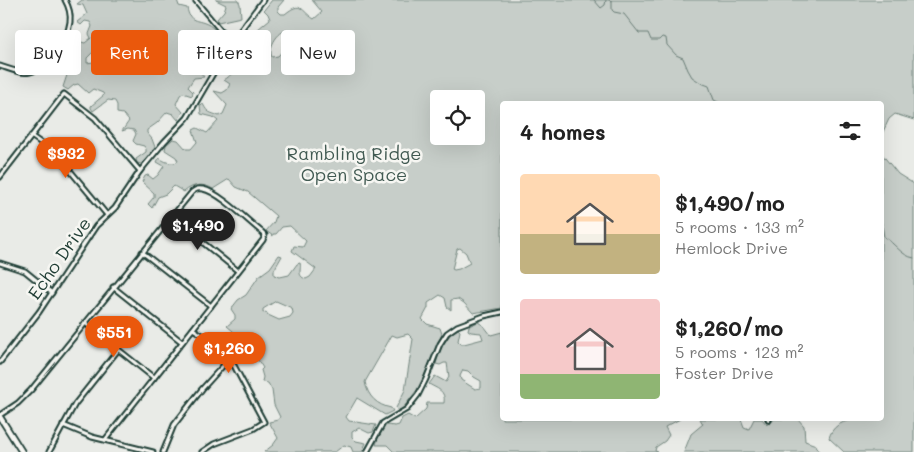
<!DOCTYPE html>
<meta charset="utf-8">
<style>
:root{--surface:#fff;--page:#f2f2f2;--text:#222;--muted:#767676;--accent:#ea580c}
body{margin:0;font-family:Mali,sans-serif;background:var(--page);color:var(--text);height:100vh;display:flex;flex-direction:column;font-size:19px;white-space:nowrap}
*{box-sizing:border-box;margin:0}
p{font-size:16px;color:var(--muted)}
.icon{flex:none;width:28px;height:28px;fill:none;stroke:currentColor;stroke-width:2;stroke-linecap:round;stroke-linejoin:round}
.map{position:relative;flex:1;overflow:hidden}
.details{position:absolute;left:500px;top:101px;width:384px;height:320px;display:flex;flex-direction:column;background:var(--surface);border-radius:5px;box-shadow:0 5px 20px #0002}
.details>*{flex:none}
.banner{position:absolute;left:15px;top:30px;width:410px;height:45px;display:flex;gap:10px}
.buttons{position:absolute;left:430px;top:90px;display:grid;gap:10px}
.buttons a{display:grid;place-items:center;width:55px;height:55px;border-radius:5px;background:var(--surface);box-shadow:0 5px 20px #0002;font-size:25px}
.price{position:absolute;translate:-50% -42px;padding:0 11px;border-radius:18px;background:var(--accent);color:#fff;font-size:16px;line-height:32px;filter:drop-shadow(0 1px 2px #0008)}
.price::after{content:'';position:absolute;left:50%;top:30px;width:15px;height:11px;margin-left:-8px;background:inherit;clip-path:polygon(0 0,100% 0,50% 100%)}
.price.current{background:#222;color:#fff}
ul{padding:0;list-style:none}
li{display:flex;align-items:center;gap:15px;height:125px;padding:0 20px}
li span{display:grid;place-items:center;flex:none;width:140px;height:100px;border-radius:5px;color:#555}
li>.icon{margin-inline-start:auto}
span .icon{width:60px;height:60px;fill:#fffc;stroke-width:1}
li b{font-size:21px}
h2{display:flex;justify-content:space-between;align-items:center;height:60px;padding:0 20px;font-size:21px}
.pill{padding:0 18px;border-radius:5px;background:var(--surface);box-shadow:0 5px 20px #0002;font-size:18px;line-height:45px}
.pill.current{background:var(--accent);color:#fff}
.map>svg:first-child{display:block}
.green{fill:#c7cec9;stroke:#73867e;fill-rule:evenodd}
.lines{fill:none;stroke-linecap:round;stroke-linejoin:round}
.stream{stroke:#687c75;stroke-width:1}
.street-casing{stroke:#1f3d34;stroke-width:7}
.secondary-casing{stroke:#1f3d34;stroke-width:8}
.street{stroke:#f6f6f2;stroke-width:3}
.secondary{stroke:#f6f6f2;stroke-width:4.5}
.labels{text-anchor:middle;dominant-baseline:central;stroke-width:5;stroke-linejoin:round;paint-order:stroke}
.park-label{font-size:18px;fill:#415a52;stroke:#f6f6f2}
.street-label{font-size:18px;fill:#1f3d34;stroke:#f6f6f2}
</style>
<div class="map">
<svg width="914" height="452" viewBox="0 0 914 452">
<rect width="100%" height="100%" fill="#e9ebe7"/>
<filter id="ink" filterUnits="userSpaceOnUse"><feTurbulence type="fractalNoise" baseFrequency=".02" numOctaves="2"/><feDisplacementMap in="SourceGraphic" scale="10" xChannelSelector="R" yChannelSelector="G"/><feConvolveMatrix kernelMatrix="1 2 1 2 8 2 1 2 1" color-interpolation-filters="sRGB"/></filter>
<g filter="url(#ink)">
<!-- green -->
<g class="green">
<path d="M82,0H177L179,6L187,8C190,23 196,19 207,24C213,26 224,39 223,46C223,48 220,52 220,54C217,59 215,63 210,66L204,64L200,65L199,70L204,77L194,78L188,87L193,92L192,96L183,93L180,95L176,104L183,112L178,120L173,114L167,112L157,123L147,130V133L152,139L156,150L141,164L137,163L136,159L146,152V149L144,146L136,144L133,141L136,134L134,130L128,129L122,131L129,121L123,114L117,113V105L115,101L108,100L93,111L91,108V106L104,95L103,93L93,89L88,93L78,84L74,85L68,90L63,87L67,75L65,66L81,52L79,48L73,42L74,40L85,43L91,38L89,34L92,26L90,22L85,21L81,25L77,22L87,14L83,5L77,4ZM93,52L105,56L108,60L107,62L99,64L93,62L87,63V58Z"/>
<path d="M216,0H238L240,4L241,17L218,22L217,19L224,11L226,5Z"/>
<path d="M272,0H284L278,7V11L281,14H285C302,0 301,11 314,19L322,12L312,0H914V120L895,114L889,119L881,136V104H502V308L473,313L464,303L458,299L451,300V310L447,307L445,298L440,295L428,303V308L422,319L427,324L440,328L442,334L420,386L403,408L398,411L396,408L405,390L413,339L408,334L397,337L392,335L365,382C368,397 377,405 391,408L393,411L385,415L357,398L346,417L349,421L376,425L373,432L369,433L359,428L352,432V437L356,441L366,443L362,452H353L351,447L344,445L335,452H264L273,445L278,438L269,422L278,420L280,417L274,405L272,390L268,383L262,382L263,377L261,370L263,368L258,360H254L247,344L243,339L235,338L233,331L227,326L235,319V315L231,309L238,300L246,295L259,276L270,268L279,255L282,256L274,270V275L280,277L289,275L297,264L300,263C302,269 296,276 306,279L310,277L316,269L292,251L294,246L303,247L306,241L290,226L282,227L276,234H273V236L266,231L274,222L276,216L248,192L236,187L229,179L213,189C203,183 193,184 184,192L174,186L166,194L158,197L152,208L148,204L154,197V193L142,182L145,176L148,175L153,179L158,175L164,166L157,162L159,158C164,161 172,166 178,161L176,157L165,150L166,145L173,139L178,140L186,149H191L197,142L193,130L197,128L207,133L218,121L213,117L201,114L200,105L203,104C208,114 210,112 219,116L223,114L227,105L214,91L222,93L227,90L230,84L224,80C232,75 236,70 235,61H242L247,52L245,48H241L235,55L231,50L241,38L248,45L252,46C259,42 257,36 258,29L270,19L268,14L264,10ZM286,30L294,34V38L278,56L272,57C268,48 276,34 286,30ZM439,99H476V136H439ZM460,248L466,253L470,263L459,269L454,270L452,269L457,249ZM276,301L292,308L293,313L290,317L279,320L268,315L266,312L263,313V309Z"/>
<path d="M881,153L898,174L914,184V452H844L829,438C835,416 863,419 881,419Z"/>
<path d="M478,322L484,326L491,335L502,332V419H680L665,427L669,435L665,441L656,447L655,451L658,452H394L387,445H376L378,438L386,425L395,426L399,425L402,418L408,415L415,419L426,409L427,403H444C446,390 437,389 429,384L435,376L446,382L449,377L447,363H444L440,365L436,364C439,351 445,336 458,329L460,331L458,341L461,344H464L483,339L481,333L471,332L468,330L469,326ZM463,370L468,371L474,377L481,381V388L475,389L461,380L460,376Z"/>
<path d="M700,419H741L744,427L749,429L754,419H762L767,425L768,423L770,424L774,419H798L804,426L805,441L816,445L819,452H684L691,434L703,424Z"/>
</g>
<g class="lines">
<!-- stream -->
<g class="stream">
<path d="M594,0L601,8L605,5L606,0"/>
<path d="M609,0L612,1V10L614,12L624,14L639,33H648L651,40H659L662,37L666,38L667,45L676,55L683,58L688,70L692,77L701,83L709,86L714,100L722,104"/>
<path d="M881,219L884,237C895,243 901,256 914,258"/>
</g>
<defs>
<g id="street">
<path d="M195,0L231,43"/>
<path d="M0,66C10,69 20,74 30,72C47,69 68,39 70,22C71,14 69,7 65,0"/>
<path d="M31,136L54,152L63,162L107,215"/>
<path d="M0,177L64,94L95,118L140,171"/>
<path d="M170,216L238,271"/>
<path d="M142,252L211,306"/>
<path d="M0,263L25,271L52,293"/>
<path d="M113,287L182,342"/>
<path d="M85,323L154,378"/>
<path d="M193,329L213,342L230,358L264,422L253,429L214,444L202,452"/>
<path d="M0,362L39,312L96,226L115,208L140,171L164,142L187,118L231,43L263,0"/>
<path d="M0,415L18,403L31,390L192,192C196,189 198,188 203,189C219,192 248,221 262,232L265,235L263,240L105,440"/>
<path d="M768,419L769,420"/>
<path d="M63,425L92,437L153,452"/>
<path d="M49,452L75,404L118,350"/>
<path d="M163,452L174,425L202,389L230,358"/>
<path d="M367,452L383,423L407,409L418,395L426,379L440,344L447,333L457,326L484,316L502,312"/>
</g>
<path id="secondary" d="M0,417L22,452"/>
</defs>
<!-- street casing -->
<use href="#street" class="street-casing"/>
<!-- secondary casing -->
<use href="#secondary" class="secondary-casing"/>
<!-- street -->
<use href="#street" class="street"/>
<!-- secondary -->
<use href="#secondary" class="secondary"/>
</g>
</g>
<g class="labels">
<!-- park labels -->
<g class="park-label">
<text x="354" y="153">Rambling Ridge<tspan x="354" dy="21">Open Space</tspan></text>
</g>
<!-- street labels -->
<g class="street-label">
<text transform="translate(59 258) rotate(-55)">Echo Drive</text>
</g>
</g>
</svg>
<div class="buttons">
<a><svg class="icon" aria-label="locate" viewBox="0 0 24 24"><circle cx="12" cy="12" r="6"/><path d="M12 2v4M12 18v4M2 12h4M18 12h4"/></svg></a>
</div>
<b class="price" style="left:66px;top:179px">$932</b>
<b class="price current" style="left:198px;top:251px">$1,490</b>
<b class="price" style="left:114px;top:358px">$551</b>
<b class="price" style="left:229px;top:374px">$1,260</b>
<div class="banner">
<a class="pill">Buy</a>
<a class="pill current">Rent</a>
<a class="pill">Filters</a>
<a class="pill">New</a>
</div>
<section class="details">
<h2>4 homes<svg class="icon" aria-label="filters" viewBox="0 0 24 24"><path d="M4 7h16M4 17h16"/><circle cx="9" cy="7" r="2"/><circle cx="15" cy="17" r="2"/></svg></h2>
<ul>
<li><span style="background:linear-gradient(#ffd9b3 60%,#c2b280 0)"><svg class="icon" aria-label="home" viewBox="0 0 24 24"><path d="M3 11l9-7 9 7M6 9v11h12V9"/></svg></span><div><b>$1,490/mo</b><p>5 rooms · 133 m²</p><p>Hemlock Drive</p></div></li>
<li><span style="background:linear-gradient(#f6c9c9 75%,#8fb573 0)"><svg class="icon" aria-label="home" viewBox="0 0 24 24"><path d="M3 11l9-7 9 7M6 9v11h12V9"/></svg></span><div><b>$1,260/mo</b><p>5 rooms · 123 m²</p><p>Foster Drive</p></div></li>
</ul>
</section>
</div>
